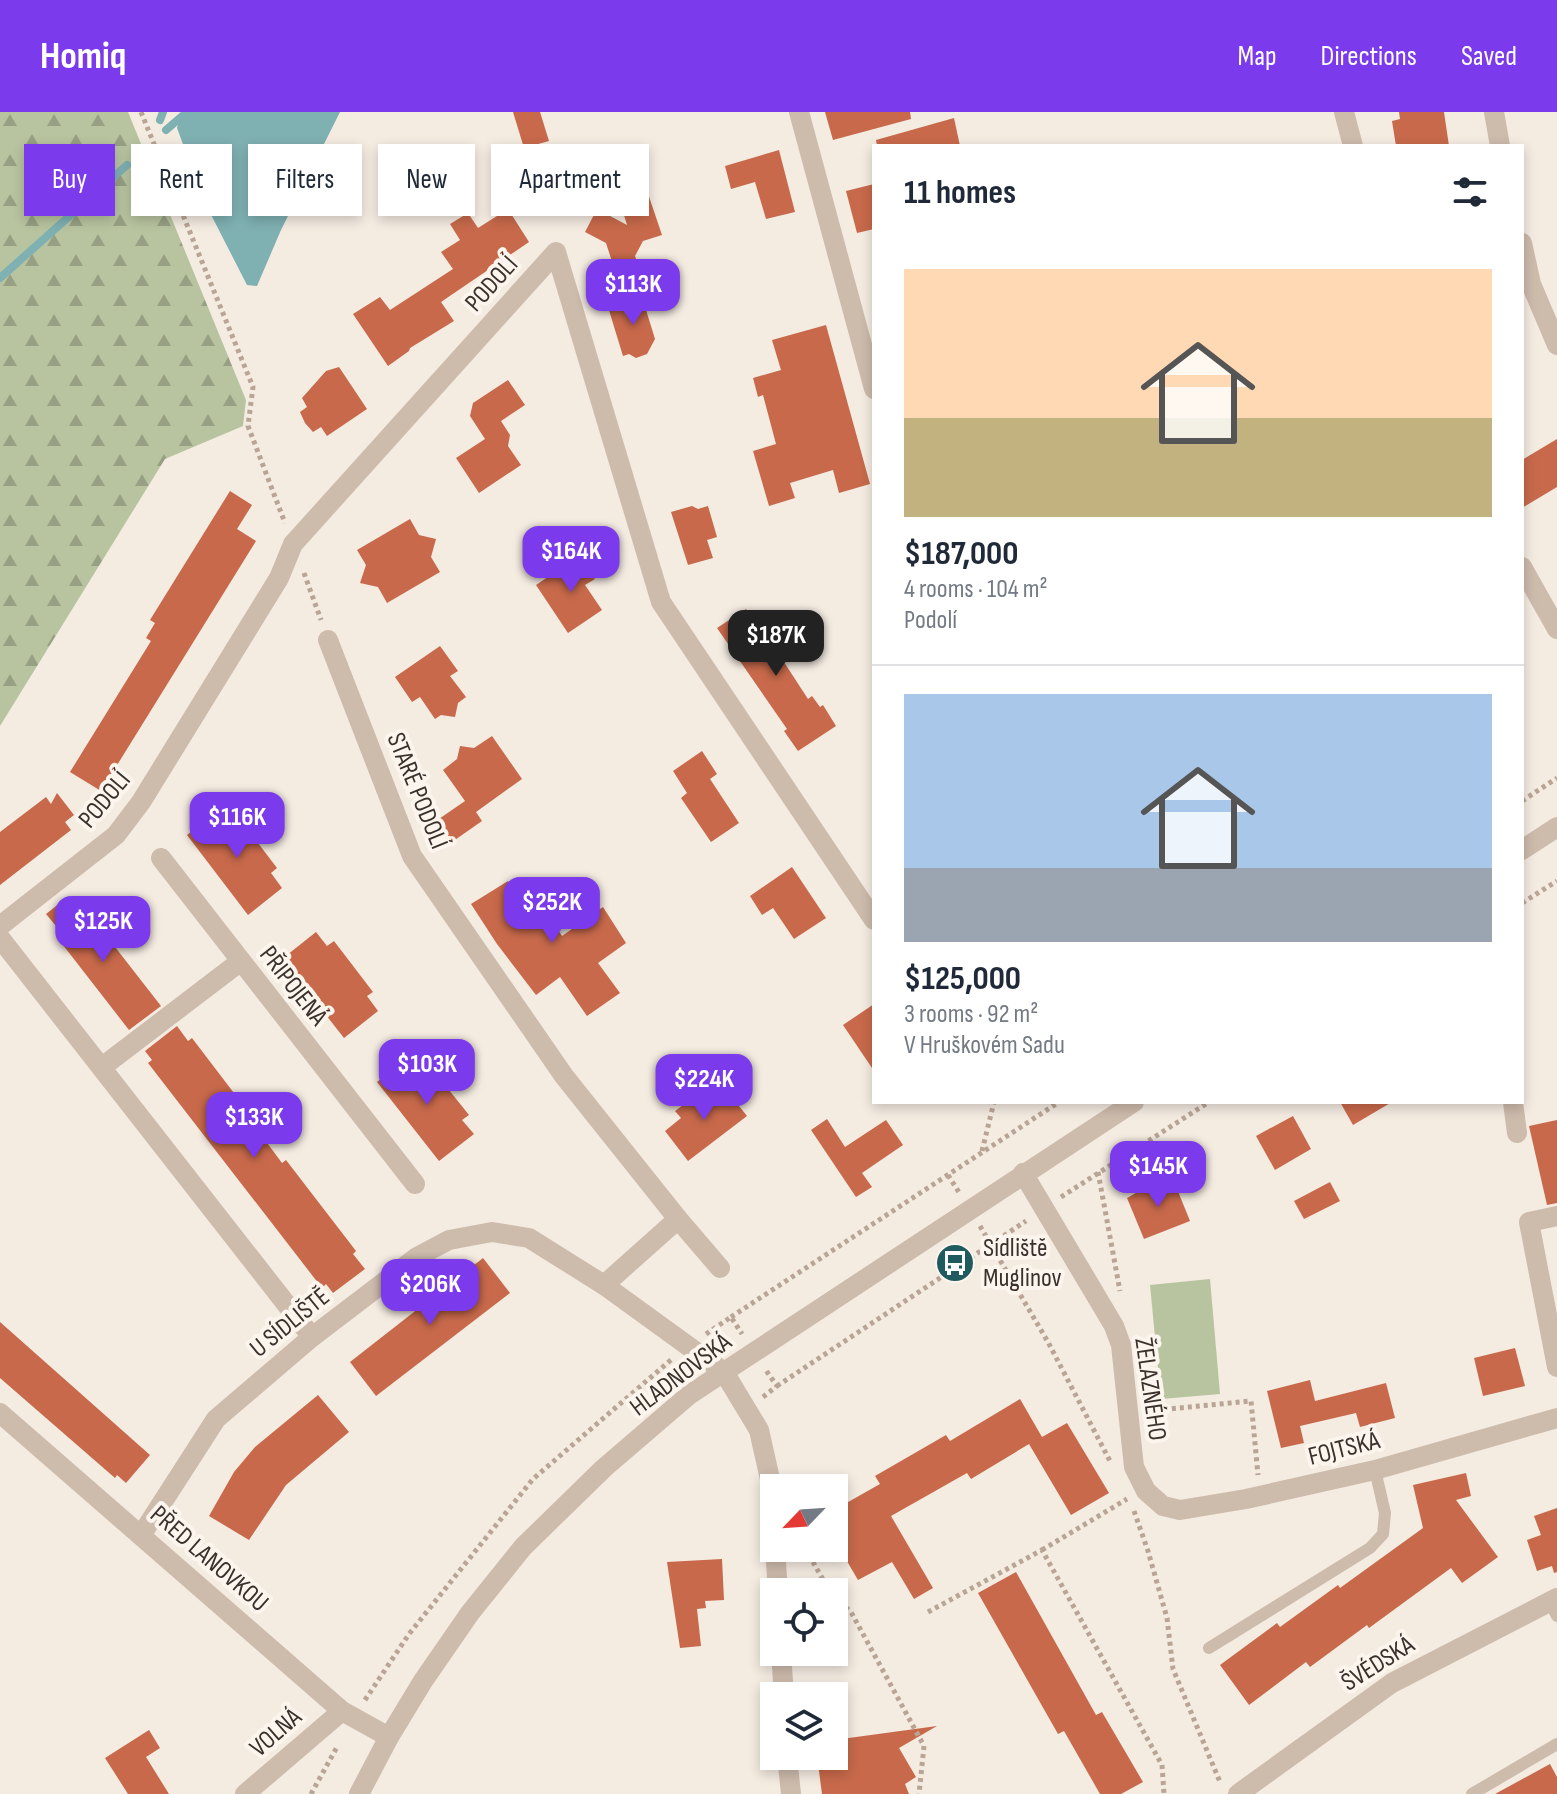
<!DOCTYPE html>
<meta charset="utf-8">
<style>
:root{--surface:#fff;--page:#f6f6f7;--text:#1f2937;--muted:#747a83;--line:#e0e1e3;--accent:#7c3aed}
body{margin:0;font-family:"Sofia Sans Condensed",sans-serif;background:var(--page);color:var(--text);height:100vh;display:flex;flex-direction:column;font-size:30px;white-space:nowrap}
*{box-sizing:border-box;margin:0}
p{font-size:26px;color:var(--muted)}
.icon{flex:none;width:44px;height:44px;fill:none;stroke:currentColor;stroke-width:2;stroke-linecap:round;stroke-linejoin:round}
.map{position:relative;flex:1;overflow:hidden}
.panel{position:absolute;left:872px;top:32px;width:652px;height:960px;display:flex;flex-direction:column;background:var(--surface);border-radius:0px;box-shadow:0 4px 12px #0003}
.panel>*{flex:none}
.hud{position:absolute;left:24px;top:32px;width:728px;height:72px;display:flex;gap:16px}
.needle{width:52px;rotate:245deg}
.tools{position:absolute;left:760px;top:1362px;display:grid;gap:16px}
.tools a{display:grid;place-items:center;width:88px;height:88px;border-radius:0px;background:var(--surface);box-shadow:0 4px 12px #0003;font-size:40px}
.price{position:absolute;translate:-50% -68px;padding:0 18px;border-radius:16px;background:var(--accent);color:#fff;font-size:26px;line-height:52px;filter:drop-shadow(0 2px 4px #0008)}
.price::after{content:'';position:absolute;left:50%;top:48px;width:24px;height:18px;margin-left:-12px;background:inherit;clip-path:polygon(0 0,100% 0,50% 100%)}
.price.on{background:#222;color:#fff}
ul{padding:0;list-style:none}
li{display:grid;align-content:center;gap:16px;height:424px;padding:0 32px}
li+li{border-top:2px solid var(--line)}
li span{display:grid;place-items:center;height:248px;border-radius:0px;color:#555}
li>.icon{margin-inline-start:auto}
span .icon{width:144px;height:144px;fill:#fffc;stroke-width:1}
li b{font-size:34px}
h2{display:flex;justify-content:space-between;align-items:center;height:96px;padding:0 32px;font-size:34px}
.tag{padding:0 28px;border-radius:0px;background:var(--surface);box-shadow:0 4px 12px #0003;font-size:28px;line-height:72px}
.tag.on{background:var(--accent);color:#fff}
header{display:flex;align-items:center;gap:48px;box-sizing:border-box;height:112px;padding:0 40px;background:var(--accent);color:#fff}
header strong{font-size:38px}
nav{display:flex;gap:44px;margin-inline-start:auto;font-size:28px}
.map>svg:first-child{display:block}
.green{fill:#b8c4a0}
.forest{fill:url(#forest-firs)}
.water{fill:#7fb0b2}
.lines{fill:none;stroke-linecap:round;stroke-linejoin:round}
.stream{stroke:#7fb0b2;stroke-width:8}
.building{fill:#c8694b}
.path{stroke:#b9a596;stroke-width:5;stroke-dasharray:4 4;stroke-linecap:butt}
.service{stroke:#cdbbac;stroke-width:12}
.minor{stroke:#cdbbac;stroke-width:20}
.labels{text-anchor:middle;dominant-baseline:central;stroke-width:8;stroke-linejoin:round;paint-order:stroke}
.street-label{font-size:26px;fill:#3b302b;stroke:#fbf5ee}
.poi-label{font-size:26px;fill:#3b302b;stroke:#fbf5ee;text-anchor:start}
</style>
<header>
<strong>Homiq</strong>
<nav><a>Map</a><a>Directions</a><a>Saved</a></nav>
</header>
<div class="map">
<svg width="1557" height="1682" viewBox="0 0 1557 1682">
<defs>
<pattern id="forest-firs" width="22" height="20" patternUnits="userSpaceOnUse" patternTransform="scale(2)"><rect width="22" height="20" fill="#b8c4a0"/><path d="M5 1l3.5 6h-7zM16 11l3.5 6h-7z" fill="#97a083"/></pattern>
</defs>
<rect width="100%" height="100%" fill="#f4ebe1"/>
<!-- green -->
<path class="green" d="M1210,1167L1220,1282L1161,1287L1150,1173Z"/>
<!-- forest -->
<path class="forest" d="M0,0H128L246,288L243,314L165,347L0,614Z"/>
<!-- water -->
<path class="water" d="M181,0H340L281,118L257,174L247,173L204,89L177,16Z"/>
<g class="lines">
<!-- stream -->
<g class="stream">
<path d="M160,8L163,0"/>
<path d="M166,18L187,0"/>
<path d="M0,166L127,53"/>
</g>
</g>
<!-- building -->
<g class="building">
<path d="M513,0H540L549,29L524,36Z"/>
<path d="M825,0H910L911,7L833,28Z"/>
<path d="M1399,0H1444L1449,34H1396L1392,9L1400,7Z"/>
<path d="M954,6L960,34H877L876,28Z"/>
<path d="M779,38L795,100L766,107L755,70L731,77L725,54Z"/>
<path d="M640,58L662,123L643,129L635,144L640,158L617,165L606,131L585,120L597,97L627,113L613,67Z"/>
<path d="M874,72V117L857,121L846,79Z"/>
<path d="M508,97L529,130L441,190L454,209L410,236L409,239L388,254L353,202L380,185L390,198L453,157L441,140L460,128L450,112L468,101L478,116Z"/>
<path d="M642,185L655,227L647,242L636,246L629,242L623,244L608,195Z"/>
<path d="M826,213L870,372L839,381L833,358L790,371L795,386L769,394L753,339L776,332L763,283L758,285L753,266L781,258L772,228Z"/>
<path d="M339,255L367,297L327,324L321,315L313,320L305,311L300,300L307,295L302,286L326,259Z"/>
<path d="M508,268L525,293L501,309L510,323L508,334L521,353L479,381L456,346L485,327L470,304L473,291Z"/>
<path d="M1557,327V375L1522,396V348Z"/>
<path d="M230,379L252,393L237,417L256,429L101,679L70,660L151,529L146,526L155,511L150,508Z"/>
<path d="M692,394L698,397L708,394L717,425L707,428L713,446L688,453L671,400Z"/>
<path d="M410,407L419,423L436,427L431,445L440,460L387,491L378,475L360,471L366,453L357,438Z"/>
<path d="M579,444L595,467L585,473L602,498L568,521L536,473Z"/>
<path d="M746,497L766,525L782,514L795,533L780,544L808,587L812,584L820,595L823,593L836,614L798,639L784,619L787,617L717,516Z"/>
<path d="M440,534L458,559L450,564L466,585L458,591L455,605L441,603L435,607L420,585L412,590L395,565Z"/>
<path d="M492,624L522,667L476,700L482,709L452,730L436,709L465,689L443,658L457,647L460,634L474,636Z"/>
<path d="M702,639L717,662L710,667L739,711L711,730L681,686L687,681L673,659Z"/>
<path d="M57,681L74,703L65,710L71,718L0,773V720L46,685L51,692Z"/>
<path d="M221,697L232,711L239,706L277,756L271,761L282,776L248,803L187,723Z"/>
<path d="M792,755L826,806L794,827L773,796L762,803L750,784Z"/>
<path d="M508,769L513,777L527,769L562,824L603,795L626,831L598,851L620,881L587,904L560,865L536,883L497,832L471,792Z"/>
<path d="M65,787L71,796L80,790L161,894L129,918L56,824L61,820L46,802Z"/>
<path d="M316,820L327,834L334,829L373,880L367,884L378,899L344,926L282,847Z"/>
<path d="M874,892V959L843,913Z"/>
<path d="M177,914L188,929L192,926L262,1018L259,1020L282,1051L286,1048L356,1139L353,1142L365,1157L333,1181L326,1172L322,1176L148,951L152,948L145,939Z"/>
<path d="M412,943L423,958L429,953L469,1003L462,1008L474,1022L439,1049L377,970Z"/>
<path d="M723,974L747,1004L688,1049L665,1019L681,1006L675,999L698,982L703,989Z"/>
<path d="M1340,990H1392L1353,1013Z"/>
<path d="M1293,1004L1311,1037L1275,1058L1256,1024Z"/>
<path d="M827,1007L845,1035L886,1008L903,1033L862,1061L872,1075L856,1085L811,1018Z"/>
<path d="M1557,1008V1091L1547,1093L1529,1014Z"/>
<path d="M1173,1067L1190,1109L1144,1127L1127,1086L1152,1072L1159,1073Z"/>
<path d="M1330,1070L1340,1089L1304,1107L1294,1089Z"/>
<path d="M483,1146L510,1181L376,1284L350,1250Z"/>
<path d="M0,1210L150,1343L126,1371L117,1363L115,1366L0,1266Z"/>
<path d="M1515,1236L1525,1274L1483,1284L1474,1246Z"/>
<path d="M1310,1268L1315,1289L1386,1271L1395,1306L1360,1315L1356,1301L1300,1314L1304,1331L1281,1336L1267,1279Z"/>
<path d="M318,1283L349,1320L286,1373L249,1428L209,1404L234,1360L255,1335Z"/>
<path d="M1020,1287L1042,1325L1067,1311L1109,1381L1071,1403L1029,1332L971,1367L967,1361L891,1404L933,1476L914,1487L892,1450L858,1468L834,1427V1398L880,1372L875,1364L946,1323L950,1329Z"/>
<path d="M1466,1361L1471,1384L1456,1388L1498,1445L1462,1471L1451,1456L1369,1516L1367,1513L1310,1555L1306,1550L1249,1593L1220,1553L1277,1511L1280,1515L1338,1473L1340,1476L1423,1416L1413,1373Z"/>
<path d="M1557,1396V1460L1554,1461L1552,1454L1537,1459L1527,1428L1541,1423L1534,1404Z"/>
<path d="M722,1447L724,1488L705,1489L706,1496L697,1497L701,1534L680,1536L667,1450Z"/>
<path d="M1016,1460L1096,1603L1102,1600L1143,1670L1121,1682H1100L1064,1619L1058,1622L978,1481Z"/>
<path d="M937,1614L899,1636L916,1665L905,1672L909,1682H822L817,1644H834V1628Z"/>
<path d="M149,1618L160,1636L146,1645L169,1682H128L105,1646Z"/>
<path d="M1550,1652L1557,1665V1682H1495Z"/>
</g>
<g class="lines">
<!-- path -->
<g class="path">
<path d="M141,0L253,275L248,314L285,411"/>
<path d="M304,461L321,508"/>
<path d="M1522,689L1557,666"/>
<path d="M1522,791L1557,769"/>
<path d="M982,1039L994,990"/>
<path d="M1098,1060L1120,1179"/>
<path d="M948,1063L960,1082"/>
<path d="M1061,1085L1209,990"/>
<path d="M980,1114L1048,1230L1111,1351"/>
<path d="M731,1205L1059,990"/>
<path d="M706,1222L731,1205L742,1222"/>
<path d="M777,1274L1026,1109"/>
<path d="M763,1285L777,1274L765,1257"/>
<path d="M1148,1299L1251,1289L1258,1363"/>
<path d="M1134,1399L1148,1439L1167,1506L1173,1557L1220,1670"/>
<path d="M805,1436L830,1480"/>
<path d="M1042,1438L1127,1387"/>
<path d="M834,1484L851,1500L924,1634L919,1682"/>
<path d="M928,1500L1042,1438L1162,1653L1164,1682"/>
<path d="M365,1588L409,1522L533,1367L672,1247"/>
<path d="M311,1682L337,1635"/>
</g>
<!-- service -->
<g class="service">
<path d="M1549,1489L1557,1504"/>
<path d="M1209,1536L1370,1436L1383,1422L1385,1401L1375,1358"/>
<path d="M1472,1682L1557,1632"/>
</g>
<!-- minor -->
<g class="minor">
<path d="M799,0L874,277"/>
<path d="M1344,0L1353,34"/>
<path d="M1494,0L1500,34"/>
<path d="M1522,131L1531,172L1557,233"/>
<path d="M1522,455L1557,517"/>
<path d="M328,528L412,744L564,964L678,1107L720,1156"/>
<path d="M1522,738L1557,715"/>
<path d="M161,746L415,1072"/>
<path d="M0,814L116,723L141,690L279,466L293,432L556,140L661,490L874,808"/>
<path d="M0,826L312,1225"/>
<path d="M102,955L241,849"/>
<path d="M1513,990L1517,1021"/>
<path d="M1023,1061L1114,1214L1121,1233L1134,1355L1146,1379L1163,1394L1180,1398L1246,1387L1375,1358L1557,1306"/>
<path d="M1557,1104L1529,1110L1557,1255"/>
<path d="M604,1173L678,1107"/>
<path d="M0,1301L342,1599L389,1625"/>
<path d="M142,1422L216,1307L312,1225L417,1145L449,1128L492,1120L529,1126L604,1173L724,1260L759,1318L772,1376L774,1418"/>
<path d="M775,1436L778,1480"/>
<path d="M781,1540L784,1584"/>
<path d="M787,1644L791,1682"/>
<path d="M245,1682L342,1599"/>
<path d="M359,1682L389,1625L423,1569L470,1501L523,1435L604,1356L689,1283L1134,990"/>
<path d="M1238,1682L1392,1571L1557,1486"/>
</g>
</g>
<!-- icons -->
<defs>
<symbol id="bus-disc" viewBox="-11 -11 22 22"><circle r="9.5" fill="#1f5a5e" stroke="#fbf5ee"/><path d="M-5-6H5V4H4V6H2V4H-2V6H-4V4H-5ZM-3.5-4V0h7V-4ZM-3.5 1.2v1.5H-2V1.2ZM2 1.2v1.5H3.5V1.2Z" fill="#fff"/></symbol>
</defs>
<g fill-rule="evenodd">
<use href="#bus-disc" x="933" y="1129" width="44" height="44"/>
</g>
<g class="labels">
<!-- street labels -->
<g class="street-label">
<text transform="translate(492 172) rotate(-48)">PODOLÍ</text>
<text transform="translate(417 679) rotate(68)">STARÉ PODOLÍ</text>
<text transform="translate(105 688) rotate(-50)">PODOLÍ</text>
<text transform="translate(293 874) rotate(52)">PŘIPOJENÁ</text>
<text transform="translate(290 1211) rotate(-39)">U SÍDLIŠTĚ</text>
<text transform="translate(681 1263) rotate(-37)">HLADNOVSKÁ</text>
<text transform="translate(1150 1277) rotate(82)">ŽELAZNÉHO</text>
<text transform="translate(1344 1337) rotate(-14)">FOJTSKÁ</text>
<text transform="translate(209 1447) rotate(41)">PŘED LANOVKOU</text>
<text transform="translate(1378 1552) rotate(-32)">ŠVÉDSKÁ</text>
<text transform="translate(276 1621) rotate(-41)">VOLNÁ</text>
</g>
<!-- poi labels -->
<g class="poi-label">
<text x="983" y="1136">Sídliště<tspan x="983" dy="30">Muglinov</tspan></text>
</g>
</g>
</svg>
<div class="tools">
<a><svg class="needle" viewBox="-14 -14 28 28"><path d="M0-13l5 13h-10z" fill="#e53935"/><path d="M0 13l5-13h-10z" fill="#747a83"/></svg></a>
<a><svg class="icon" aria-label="locate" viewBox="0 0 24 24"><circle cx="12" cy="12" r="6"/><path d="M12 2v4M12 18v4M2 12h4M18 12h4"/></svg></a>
<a><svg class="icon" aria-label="layers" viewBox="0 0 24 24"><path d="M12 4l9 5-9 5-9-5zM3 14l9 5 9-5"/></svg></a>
</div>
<b class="price" style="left:633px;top:215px">$113K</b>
<b class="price" style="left:571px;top:482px">$164K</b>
<b class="price on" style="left:776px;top:566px">$187K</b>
<b class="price" style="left:237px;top:748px">$116K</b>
<b class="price" style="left:552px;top:833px">$252K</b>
<b class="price" style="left:103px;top:852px">$125K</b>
<b class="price" style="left:427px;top:995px">$103K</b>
<b class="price" style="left:704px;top:1010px">$224K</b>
<b class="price" style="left:254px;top:1048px">$133K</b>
<b class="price" style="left:1158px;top:1097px">$145K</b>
<b class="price" style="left:430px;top:1215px">$206K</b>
<div class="hud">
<a class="tag on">Buy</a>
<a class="tag">Rent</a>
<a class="tag">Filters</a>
<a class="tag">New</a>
<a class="tag">Apartment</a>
</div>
<section class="panel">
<h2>11 homes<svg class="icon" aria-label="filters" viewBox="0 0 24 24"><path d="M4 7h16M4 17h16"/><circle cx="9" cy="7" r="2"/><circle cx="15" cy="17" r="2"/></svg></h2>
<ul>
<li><span style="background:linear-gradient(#ffd9b3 60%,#c2b280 0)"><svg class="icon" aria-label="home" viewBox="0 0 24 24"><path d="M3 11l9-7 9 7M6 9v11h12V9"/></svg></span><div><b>$187,000</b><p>4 rooms · 104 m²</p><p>Podolí</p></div></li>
<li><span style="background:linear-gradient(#a9c7e8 70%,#9aa5b1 0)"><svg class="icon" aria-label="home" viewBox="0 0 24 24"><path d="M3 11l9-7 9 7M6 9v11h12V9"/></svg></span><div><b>$125,000</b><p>3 rooms · 92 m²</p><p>V Hruškovém Sadu</p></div></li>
</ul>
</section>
</div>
